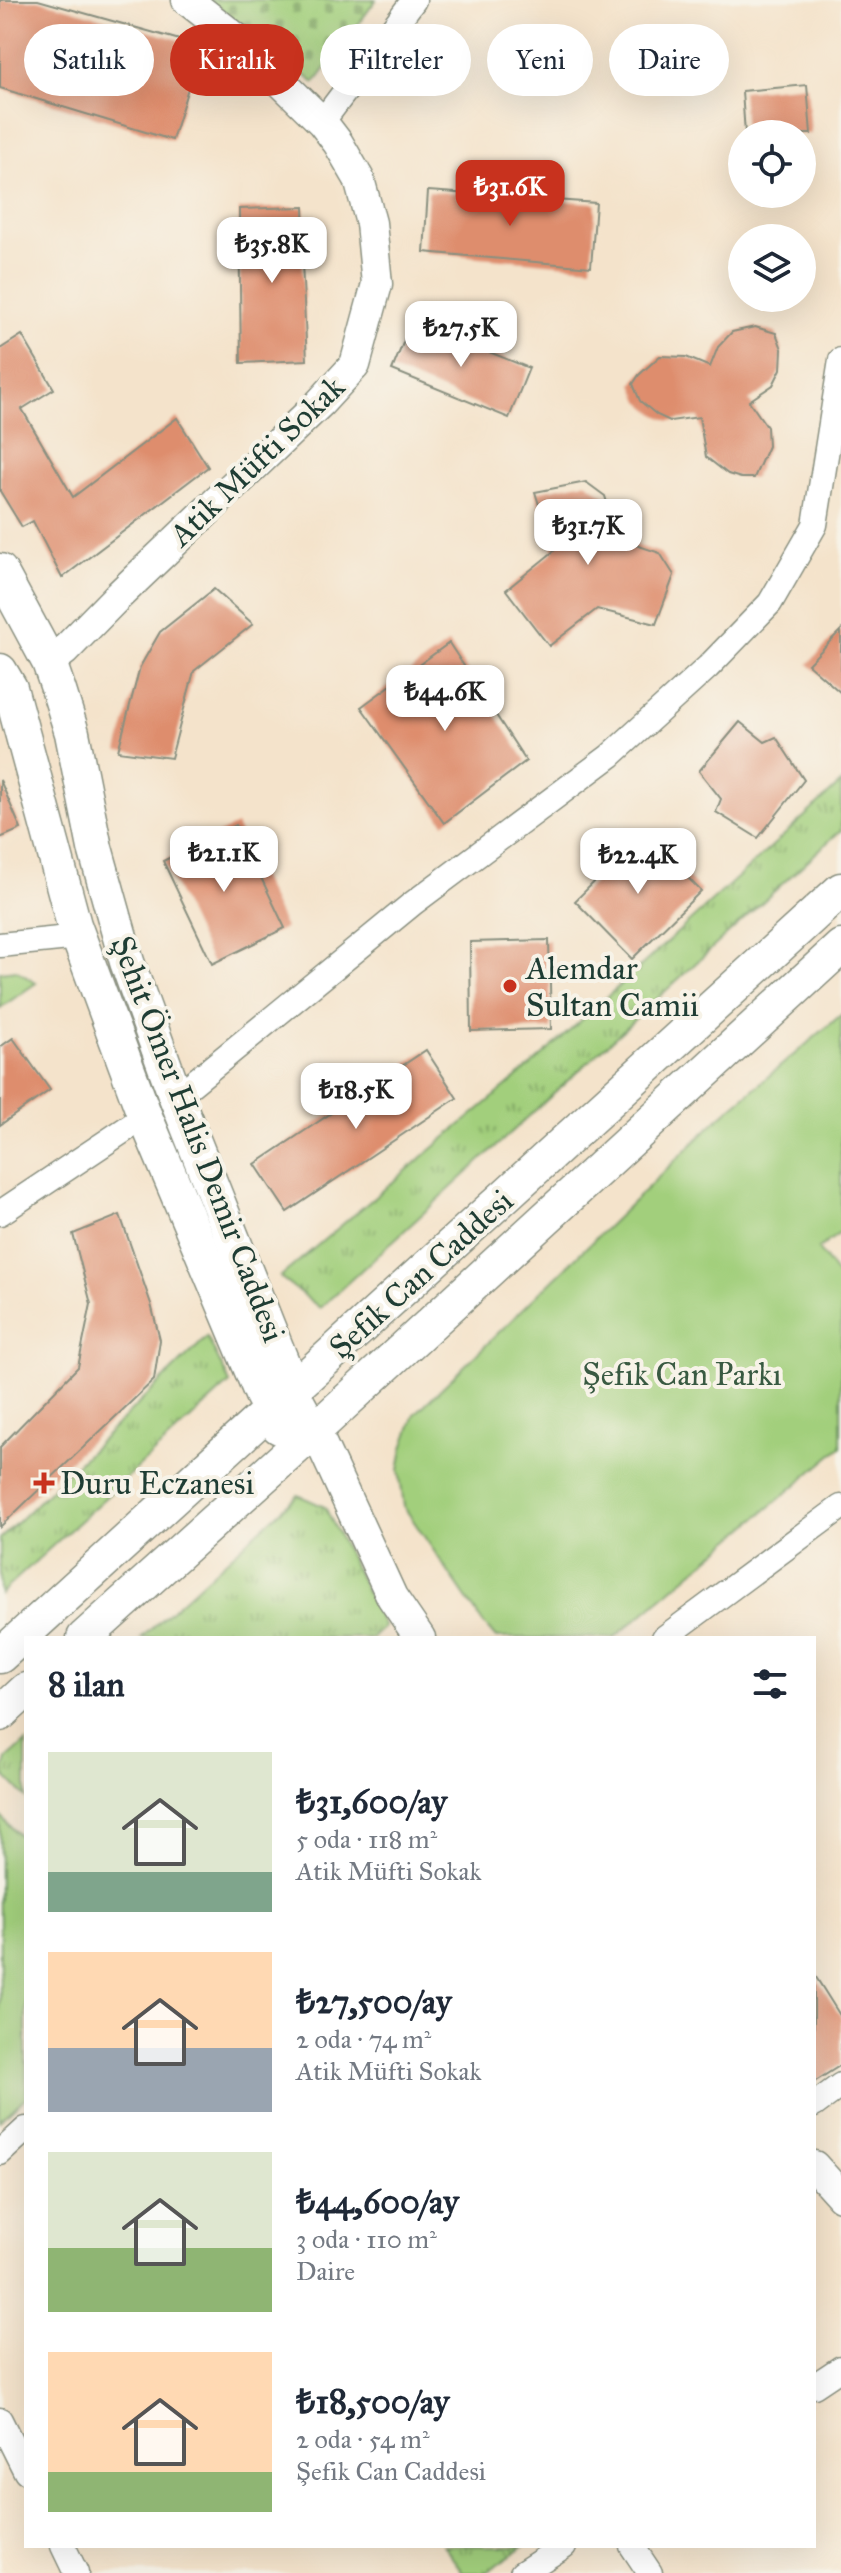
<!DOCTYPE html>
<html lang="tr">
<meta charset="utf-8">
<style>
:root{--surface:#fff;--page:#f2f2f3;--text:#1f2937;--muted:#747a83;--accent:#c8321e}
body{margin:0;font-family:"IM FELL Great Primer",serif;background:var(--page);color:var(--text);height:100vh;display:flex;flex-direction:column;font-size:30px;white-space:nowrap}
*{box-sizing:border-box;margin:0}
p{font-size:26px;color:var(--muted)}
.icon{flex:none;width:44px;height:44px;fill:none;stroke:currentColor;stroke-width:2;stroke-linecap:round;stroke-linejoin:round}
.map{position:relative;flex:1;overflow:hidden}
.drawer{position:absolute;left:24px;top:1636px;width:792px;height:912px;display:flex;flex-direction:column;background:var(--surface);border-radius:0px;box-shadow:0 8px 32px #0002}
.drawer>*{flex:none}
.hud{position:absolute;left:24px;top:24px;width:794px;height:72px;display:flex;gap:16px}
.tools{position:absolute;left:728px;top:120px;display:grid;gap:16px}
.tools a{display:grid;place-items:center;width:88px;height:88px;border-radius:50%;background:var(--surface);box-shadow:0 8px 32px #0002;font-size:40px}
.price{position:absolute;translate:-50% -68px;padding:0 18px;border-radius:16px;background:#fff;color:#222;font-size:26px;line-height:52px;filter:drop-shadow(0 2px 4px #0008)}
.price::after{content:'';position:absolute;left:50%;top:48px;width:24px;height:18px;margin-left:-12px;background:inherit;clip-path:polygon(0 0,100% 0,50% 100%)}
.price.selected{background:var(--accent);color:#fff}
ul{padding:0;list-style:none}
li{display:flex;align-items:center;gap:24px;height:200px;padding:0 24px}
li span{display:grid;place-items:center;flex:none;width:224px;height:160px;border-radius:0px;color:#555}
li>.icon{margin-inline-start:auto}
span .icon{width:96px;height:96px;fill:#fffc;stroke-width:1}
li b{font-size:34px}
h2{display:flex;justify-content:space-between;align-items:center;height:96px;padding:0 24px;font-size:34px}
.chip{padding:0 28px;border-radius:36px;background:var(--surface);box-shadow:0 8px 32px #0002;font-size:28px;line-height:72px}
.chip.selected{background:var(--accent);color:#fff}
.map>svg:first-child{display:block}
.grass{fill:url(#grass-tufts);stroke:#608658;stroke-width:2}
.cemetery{fill:url(#cemetery-stones);stroke:#608658;stroke-width:2}
.green{fill:#a2cf7c;stroke:#608658;stroke-width:2}
.building{fill:#de8d6d}
.lines{fill:none;stroke-linecap:round;stroke-linejoin:round}
.minor-casing{stroke:#8a9080;stroke-width:27}
.tertiary-casing{stroke:#8a9080;stroke-width:33}
.secondary-casing{stroke:#8a9080;stroke-width:37}
.minor{stroke:#fff;stroke-width:24}
.tertiary{stroke:#fff;stroke-width:30}
.secondary{stroke:#fff;stroke-width:34}
.poi-dot{fill:#c8321e;stroke:#f7f3e8;stroke-width:3}
.labels{text-anchor:middle;dominant-baseline:central;stroke-width:8;stroke-linejoin:round;paint-order:stroke}
.street-label{font-size:32px;fill:#1f3d34;stroke:#f7f3e8}
.poi-label{font-size:32px;fill:#1f3d34;stroke:#f7f3e8;text-anchor:start}
.park-label{font-size:32px;fill:#395a42;stroke:#f7f3e8}
</style>
<div class="map">
<svg width="841" height="2573" viewBox="0 0 841 2573">
<defs>
<pattern id="grass-tufts" width="24" height="20" patternUnits="userSpaceOnUse" patternTransform="scale(2)"><rect width="24" height="20" fill="#a2cf7c"/><path d="M3 7l-1-3M5 7V3M7 7l1-3M15 17l-1-3M17 17v-4M19 17l1-3" fill="none" stroke="#83a966"/></pattern>
<pattern id="cemetery-stones" width="16" height="16" patternUnits="userSpaceOnUse" patternTransform="scale(2)"><rect width="16" height="16" fill="#a2cf7c"/><path d="M2 7V4a2 2 0 0 1 4 0v3zM10 15v-3a2 2 0 0 1 4 0v3z" fill="#83a966"/></pattern>
</defs>
<rect width="100%" height="100%" fill="#f7f3e8"/>
<filter id="ink" filterUnits="userSpaceOnUse"><feTurbulence type="fractalNoise" baseFrequency=".0125" numOctaves="2"/><feDisplacementMap in="SourceGraphic" scale="16" xChannelSelector="R" yChannelSelector="G"/><feConvolveMatrix kernelMatrix="1 2 1 2 8 2 1 2 1" color-interpolation-filters="sRGB"/></filter>
<filter id="wash" filterUnits="userSpaceOnUse"><feTurbulence type="fractalNoise" baseFrequency=".006" numOctaves="4" result="noise"/><feDisplacementMap in="SourceGraphic" scale="32" xChannelSelector="R" yChannelSelector="G"/><feGaussianBlur stdDeviation="1.8" result="paint"/><feColorMatrix in="noise" values="0 0 0 0 0 0 0 0 0 0 0 0 0 0 0 0 0 1.4 0 .05"/><feComposite in="paint" operator="in"/></filter>
<g filter="url(#wash)">
<rect width="100%" height="100%" fill="#f4e3cb"/>
<!-- grass -->
<g class="grass">
<path d="M841,783V830L320,1308L280,1277L540,1058Z"/>
<path d="M207,1337L230,1383L0,1594V1539Z"/>
<path d="M298,1495L325,1507L384,1627L372,1638H141Z"/>
<path d="M26,1742V1798L3,1774L7,1759Z"/>
<path d="M444,2546H523L485,2573H463Z"/>
</g>
<!-- cemetery -->
<path class="cemetery" d="M208,0H376L315,83Z"/>
<!-- green -->
<g class="green">
<path d="M16,970L36,983L0,1008V972Z"/>
<path d="M841,1015V1232L818,1249L841,1280V1447L614,1638H496L483,1623L404,1507L399,1470L403,1448L415,1414L719,1118Z"/>
<path d="M0,1816L26,1842V2097L0,2121Z"/>
</g>
<g id="blocks">
<!-- building -->
<g class="building">
<path d="M0,0H38L201,46L172,140L0,88Z"/>
<path d="M807,85L811,134H745L742,91Z"/>
<path d="M428,191L596,203L591,267L424,252Z"/>
<path d="M304,207L306,262L302,263L307,360L241,363L239,209Z"/>
<path d="M412,321L529,368L509,418L392,370Z"/>
<path d="M755,327L776,333L782,349L781,369L773,385L749,401L767,427L768,446L754,478H741L728,474L706,457L699,417L670,421L657,415L640,401L633,384L639,375L660,356L686,357L710,367L718,347L732,332Z"/>
<path d="M22,335L54,389L22,409L73,497L177,418L208,467L62,578L33,521L22,527L0,491V349Z"/>
<path d="M586,482L605,496L618,539L660,553L674,575L656,624L597,609L549,646L506,590L554,551L535,492Z"/>
<path d="M214,589L253,624L194,671L171,758L118,751L140,667L160,632Z"/>
<path d="M841,630V693L808,664Z"/>
<path d="M449,643L526,761L444,823L361,707Z"/>
<path d="M740,722L765,742L776,737L804,780L758,838L716,812L721,799L699,771Z"/>
<path d="M0,780L21,829L0,838Z"/>
<path d="M236,825L285,928L212,964L163,861Z"/>
<path d="M644,833L701,891L632,959L575,901Z"/>
<path d="M549,940L551,1029L471,1031L470,942Z"/>
<path d="M13,1038L50,1090L0,1125V1047Z"/>
<path d="M426,1050L457,1098L287,1212L255,1164Z"/>
<path d="M120,1215L151,1304L160,1340L154,1380L0,1527V1447L78,1367L91,1304L73,1234Z"/>
<path d="M814,1974L841,2017V2065L814,2082Z"/>
</g>
</g>
</g>
<g filter="url(#ink)">
<use href="#blocks" fill-opacity="0" stroke="#8a9080" stroke-width="2"/>
<g class="lines">
<defs>
<g id="minor">
<path d="M322,122L414,0"/>
<path d="M0,945L79,937"/>
<path d="M176,1097L412,904L610,756L708,667L770,603L815,525L841,360"/>
<path d="M0,1213L132,1125L144,1114"/>
<path d="M664,1638L841,1507"/>
<path d="M814,2105L841,2085"/>
<path d="M0,2153L26,2129"/>
<path d="M814,2386L841,2368"/>
<path d="M0,2420L26,2472"/>
<path d="M63,2546L76,2573"/>
<path d="M632,2546L650,2573"/>
<path d="M522,2573L564,2546"/>
</g>
<g id="tertiary">
<path d="M49,662L64,651L117,597L320,403L355,365L377,284L371,223L359,179L338,143L322,122L236,38L187,0"/>
<path d="M293,1390L315,1430L392,1597L420,1638"/>
<path d="M814,2166L841,2196"/>
</g>
<g id="secondary">
<path d="M0,571L49,662L59,691L72,733L95,848L127,962L176,1097L293,1390"/>
<path d="M0,671L10,688L74,925L144,1114L262,1395L279,1427"/>
<path d="M84,1638L315,1430L841,947"/>
<path d="M0,1656L841,890"/>
<path d="M0,1714L26,1690"/>
</g>
</defs>
<!-- minor casing -->
<use href="#minor" class="minor-casing"/>
<!-- tertiary casing -->
<use href="#tertiary" class="tertiary-casing"/>
<!-- secondary casing -->
<use href="#secondary" class="secondary-casing"/>
<!-- minor -->
<use href="#minor" class="minor"/>
<!-- tertiary -->
<use href="#tertiary" class="tertiary"/>
<!-- secondary -->
<use href="#secondary" class="secondary"/>
</g>
</g>
<!-- markers -->
<g class="poi-dot">
<circle cx="510" cy="986" r="8"/>
<path d="M40 1471h8v8h8v8h-8v8h-8v-8h-8v-8h8z"/>
</g>
<g class="labels">
<!-- street labels -->
<g class="street-label">
<text transform="translate(257 461) rotate(-44)">Atik Müfti Sokak</text>
<text transform="translate(198 1139) rotate(69)">Şehit Ömer Halis Demir Caddesi</text>
<text transform="translate(421 1274) rotate(-42)">Şefik Can Caddesi</text>
</g>
<!-- poi labels -->
<g class="poi-label">
<text x="526" y="968">Alemdar<tspan x="526" dy="37">Sultan Camii</tspan></text>
<text x="60" y="1483">Duru Eczanesi</text>
</g>
<!-- park labels -->
<g class="park-label">
<text x="682" y="1374">Şefik Can Parkı</text>
</g>
</g>
</svg>
<div class="tools">
<a><svg class="icon" aria-label="locate" viewBox="0 0 24 24"><circle cx="12" cy="12" r="6"/><path d="M12 2v4M12 18v4M2 12h4M18 12h4"/></svg></a>
<a><svg class="icon" aria-label="layers" viewBox="0 0 24 24"><path d="M12 4l9 5-9 5-9-5zM3 14l9 5 9-5"/></svg></a>
</div>
<b class="price selected" style="left:510px;top:228px">₺31.6K</b>
<b class="price" style="left:272px;top:285px">₺35.8K</b>
<b class="price" style="left:461px;top:369px">₺27.5K</b>
<b class="price" style="left:588px;top:567px">₺31.7K</b>
<b class="price" style="left:445px;top:733px">₺44.6K</b>
<b class="price" style="left:224px;top:894px">₺21.1K</b>
<b class="price" style="left:638px;top:896px">₺22.4K</b>
<b class="price" style="left:356px;top:1131px">₺18.5K</b>
<div class="hud">
<a class="chip">Satılık</a>
<a class="chip selected">Kiralık</a>
<a class="chip">Filtreler</a>
<a class="chip">Yeni</a>
<a class="chip">Daire</a>
</div>
<section class="drawer">
<h2>8 ilan<svg class="icon" aria-label="filters" viewBox="0 0 24 24"><path d="M4 7h16M4 17h16"/><circle cx="9" cy="7" r="2"/><circle cx="15" cy="17" r="2"/></svg></h2>
<ul>
<li><span style="background:linear-gradient(#dfe7d0 75%,#7fa58c 0)"><svg class="icon" aria-label="home" viewBox="0 0 24 24"><path d="M3 11l9-7 9 7M6 9v11h12V9"/></svg></span><div><b>₺31,600/ay</b><p>5 oda · 118 m²</p><p>Atik Müfti Sokak</p></div></li>
<li><span style="background:linear-gradient(#ffd9b3 60%,#9aa5b1 0)"><svg class="icon" aria-label="home" viewBox="0 0 24 24"><path d="M3 11l9-7 9 7M6 9v11h12V9"/></svg></span><div><b>₺27,500/ay</b><p>2 oda · 74 m²</p><p>Atik Müfti Sokak</p></div></li>
<li><span style="background:linear-gradient(#dfe7d0 60%,#8fb573 0)"><svg class="icon" aria-label="home" viewBox="0 0 24 24"><path d="M3 11l9-7 9 7M6 9v11h12V9"/></svg></span><div><b>₺44,600/ay</b><p>3 oda · 110 m²</p><p>Daire</p></div></li>
<li><span style="background:linear-gradient(#ffd9b3 75%,#8fb573 0)"><svg class="icon" aria-label="home" viewBox="0 0 24 24"><path d="M3 11l9-7 9 7M6 9v11h12V9"/></svg></span><div><b>₺18,500/ay</b><p>2 oda · 54 m²</p><p>Şefik Can Caddesi</p></div></li>
</ul>
</section>
</div>
